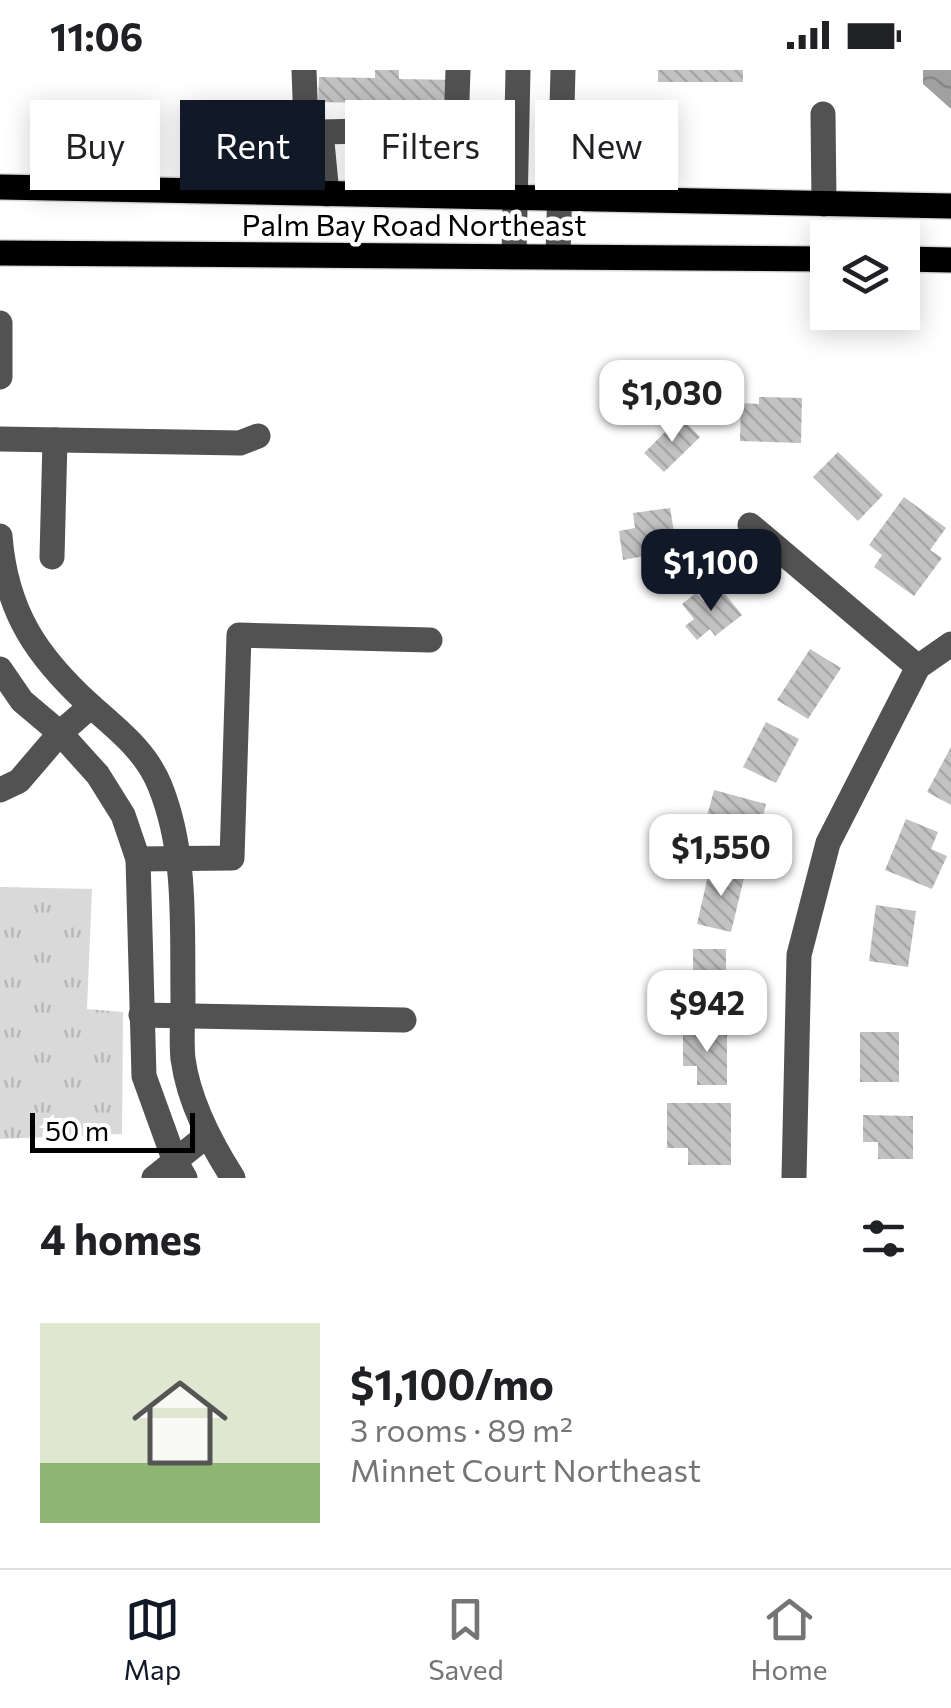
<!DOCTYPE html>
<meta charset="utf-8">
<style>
:root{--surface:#fff;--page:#f6f6f6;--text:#202124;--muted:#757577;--line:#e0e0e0;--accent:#111827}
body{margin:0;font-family:Commissioner,sans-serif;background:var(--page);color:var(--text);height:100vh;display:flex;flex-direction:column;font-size:38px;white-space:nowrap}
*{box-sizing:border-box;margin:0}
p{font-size:32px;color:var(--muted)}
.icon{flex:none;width:55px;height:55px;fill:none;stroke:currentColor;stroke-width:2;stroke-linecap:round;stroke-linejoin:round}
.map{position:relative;height:1108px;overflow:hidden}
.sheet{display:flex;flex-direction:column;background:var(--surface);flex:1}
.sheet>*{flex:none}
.banner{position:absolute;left:30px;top:30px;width:892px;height:90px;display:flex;gap:20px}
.controls{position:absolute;left:810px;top:150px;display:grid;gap:20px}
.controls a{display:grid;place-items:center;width:110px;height:110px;border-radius:0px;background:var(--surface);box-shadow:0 5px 25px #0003;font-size:50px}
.scale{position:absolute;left:30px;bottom:25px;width:165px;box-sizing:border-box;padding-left:10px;border:5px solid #000;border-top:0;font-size:28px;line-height:35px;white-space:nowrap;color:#000;-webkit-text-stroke:8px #fff;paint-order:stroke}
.price{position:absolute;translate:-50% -85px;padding:0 22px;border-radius:20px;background:#fff;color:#222;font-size:32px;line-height:65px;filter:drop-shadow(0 2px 5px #0008)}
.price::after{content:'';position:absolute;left:50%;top:60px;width:30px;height:22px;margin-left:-15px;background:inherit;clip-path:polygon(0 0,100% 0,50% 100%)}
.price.active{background:var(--accent);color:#fff}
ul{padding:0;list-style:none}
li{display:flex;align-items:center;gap:30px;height:250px;padding:0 40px}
li span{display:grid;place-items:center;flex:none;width:280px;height:200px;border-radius:0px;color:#555}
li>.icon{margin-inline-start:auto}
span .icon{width:120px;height:120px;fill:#fffc;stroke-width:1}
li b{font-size:42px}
h2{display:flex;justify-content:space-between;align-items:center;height:120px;padding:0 40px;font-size:42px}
.pill{padding:0 35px;border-radius:0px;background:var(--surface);box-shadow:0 5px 25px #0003;font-size:35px;line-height:90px}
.pill.active{background:var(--accent);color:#fff}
.status{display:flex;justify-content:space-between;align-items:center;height:70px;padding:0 50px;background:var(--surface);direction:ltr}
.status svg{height:28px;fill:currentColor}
.menu{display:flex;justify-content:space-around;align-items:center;height:140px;border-top:2px solid var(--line);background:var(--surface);font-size:28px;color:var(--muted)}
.menu a{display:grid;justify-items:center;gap:5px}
.menu .active{color:var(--accent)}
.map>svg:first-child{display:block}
.park{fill:url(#park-tufts)}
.water{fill:url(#water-waves)}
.building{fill:url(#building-back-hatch)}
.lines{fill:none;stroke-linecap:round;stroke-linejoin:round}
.major-casing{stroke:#dbdbdb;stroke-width:28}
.minor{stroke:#525252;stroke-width:25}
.major{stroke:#000;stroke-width:25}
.labels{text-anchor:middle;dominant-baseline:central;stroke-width:9;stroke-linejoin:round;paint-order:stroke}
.street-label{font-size:30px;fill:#000;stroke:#fff}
</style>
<div class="status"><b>11:06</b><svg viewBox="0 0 49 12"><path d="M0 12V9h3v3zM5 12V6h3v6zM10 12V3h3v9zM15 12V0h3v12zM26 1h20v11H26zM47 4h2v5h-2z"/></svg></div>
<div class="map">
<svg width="951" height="1108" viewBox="0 0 951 1108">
<defs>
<pattern id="park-tufts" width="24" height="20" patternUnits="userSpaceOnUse" patternTransform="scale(2.5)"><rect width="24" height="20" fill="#d9d9d9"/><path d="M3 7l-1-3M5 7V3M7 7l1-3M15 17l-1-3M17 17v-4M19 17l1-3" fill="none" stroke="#b8b8b8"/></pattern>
<pattern id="water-waves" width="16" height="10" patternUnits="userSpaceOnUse" patternTransform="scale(2.5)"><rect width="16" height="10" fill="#a0a0a0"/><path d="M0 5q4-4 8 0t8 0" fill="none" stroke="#888"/></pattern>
<pattern id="building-back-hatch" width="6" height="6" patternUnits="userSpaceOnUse" patternTransform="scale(2.5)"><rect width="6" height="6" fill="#c2c2c2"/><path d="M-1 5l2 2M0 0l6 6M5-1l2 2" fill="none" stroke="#a5a5a5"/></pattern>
</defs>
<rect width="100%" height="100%" fill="#fff"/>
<!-- park -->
<path class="park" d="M0,817L92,819L87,939L123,942L122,1064L0,1069Z"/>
<!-- water -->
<path class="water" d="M923,0H951V39L923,14Z"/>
<!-- building -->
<g class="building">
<path d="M375,0H399V9L456,10L455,35L318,32L319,7L375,8Z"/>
<rect x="658" y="0" width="85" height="12"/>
<path d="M759,327L802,328L801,373L740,371L741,333L759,334Z"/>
<path d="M680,347L700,367L664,402L644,383Z"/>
<path d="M838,382L883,425L858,451L813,407Z"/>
<path d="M904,427L946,458L930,480L942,488L914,526L874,497L882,485L869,475Z"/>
<path d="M670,438L680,498L646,503L644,486L623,490L619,461L635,458L633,443Z"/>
<path d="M721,519L742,545L715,566L710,559L697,570L685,556L694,549L682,534L696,523L704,532Z"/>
<path d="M810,579L841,598L808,649L777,630Z"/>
<path d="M766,652L799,669L776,713L743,697Z"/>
<path d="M951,677V735L927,722Z"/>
<path d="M714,720L766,734L761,754L748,751L740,779L701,769Z"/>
<path d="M906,749L938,762L931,779L947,786L932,819L885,800Z"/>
<path d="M710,797L745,804L731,862L697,854Z"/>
<path d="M876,835L916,841L908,897L869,891Z"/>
<rect x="693" y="879" width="33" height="57"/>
<path d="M683,959H727V1015H697V996H683Z"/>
<rect x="860" y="962" width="39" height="50"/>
<path d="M667,1033H731V1095H688V1078H667Z"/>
<path d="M863,1045L913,1046V1089H878V1072H863Z"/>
</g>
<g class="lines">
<defs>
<g id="major">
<path d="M0,117L951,136"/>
<path d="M0,183L828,189"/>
<path d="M902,189L951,190"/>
</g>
</defs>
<!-- major casing -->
<use href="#major" class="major-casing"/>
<!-- minor -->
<g class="minor">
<path d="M304,0L306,55L321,62L327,124"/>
<path d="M823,44L824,134"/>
<path d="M321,62L456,59L458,0"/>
<path d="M514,186L518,0"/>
<path d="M558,186L563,0"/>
<path d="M0,253V307"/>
<path d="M0,369L240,373L258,366"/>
<path d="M750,455L918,597"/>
<path d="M0,466C6,542 37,587 91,636C118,660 146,681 160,716C187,783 182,856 183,928C183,947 181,969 183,989C189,1032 210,1072 233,1108"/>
<path d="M52,487L55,370"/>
<path d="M0,599L22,631L60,663L98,705L123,745L138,789L144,1006L174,1089L185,1108"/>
<path d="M0,720L19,711L60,663L91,636"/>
<path d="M138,789L232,788L239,565L430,570"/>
<path d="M141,945L404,950"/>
<path d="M154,1108L206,1066"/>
<path d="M794,1108L799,885L828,773L918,597L951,574"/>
</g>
<!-- major -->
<use href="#major" class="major"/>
</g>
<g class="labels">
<!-- street labels -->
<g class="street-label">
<text x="414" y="153">Palm Bay Road Northeast</text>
</g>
</g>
</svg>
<div class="controls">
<a><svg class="icon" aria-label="layers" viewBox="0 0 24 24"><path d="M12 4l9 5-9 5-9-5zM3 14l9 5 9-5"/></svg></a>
</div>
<div class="scale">50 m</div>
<b class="price" style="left:672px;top:375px">$1,030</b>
<b class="price active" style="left:711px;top:544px">$1,100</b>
<b class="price" style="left:721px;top:829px">$1,550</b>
<b class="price" style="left:707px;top:985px">$942</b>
<div class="banner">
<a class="pill">Buy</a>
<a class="pill active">Rent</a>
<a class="pill">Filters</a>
<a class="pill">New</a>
</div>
</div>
<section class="sheet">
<h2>4 homes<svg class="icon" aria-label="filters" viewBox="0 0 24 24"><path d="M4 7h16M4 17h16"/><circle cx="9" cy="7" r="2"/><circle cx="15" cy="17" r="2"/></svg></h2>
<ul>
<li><span style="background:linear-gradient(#dfe7d0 70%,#8fb573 0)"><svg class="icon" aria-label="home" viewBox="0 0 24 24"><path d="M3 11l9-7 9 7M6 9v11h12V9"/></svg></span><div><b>$1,100/mo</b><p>3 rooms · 89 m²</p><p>Minnet Court Northeast</p></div></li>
</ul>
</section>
<nav class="menu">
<a class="active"><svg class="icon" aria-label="map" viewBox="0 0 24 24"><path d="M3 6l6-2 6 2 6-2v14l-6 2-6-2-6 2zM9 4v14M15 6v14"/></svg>Map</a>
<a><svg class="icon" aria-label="saved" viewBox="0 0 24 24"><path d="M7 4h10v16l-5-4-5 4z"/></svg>Saved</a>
<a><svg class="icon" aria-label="home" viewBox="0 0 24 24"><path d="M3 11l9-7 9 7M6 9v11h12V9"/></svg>Home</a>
</nav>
